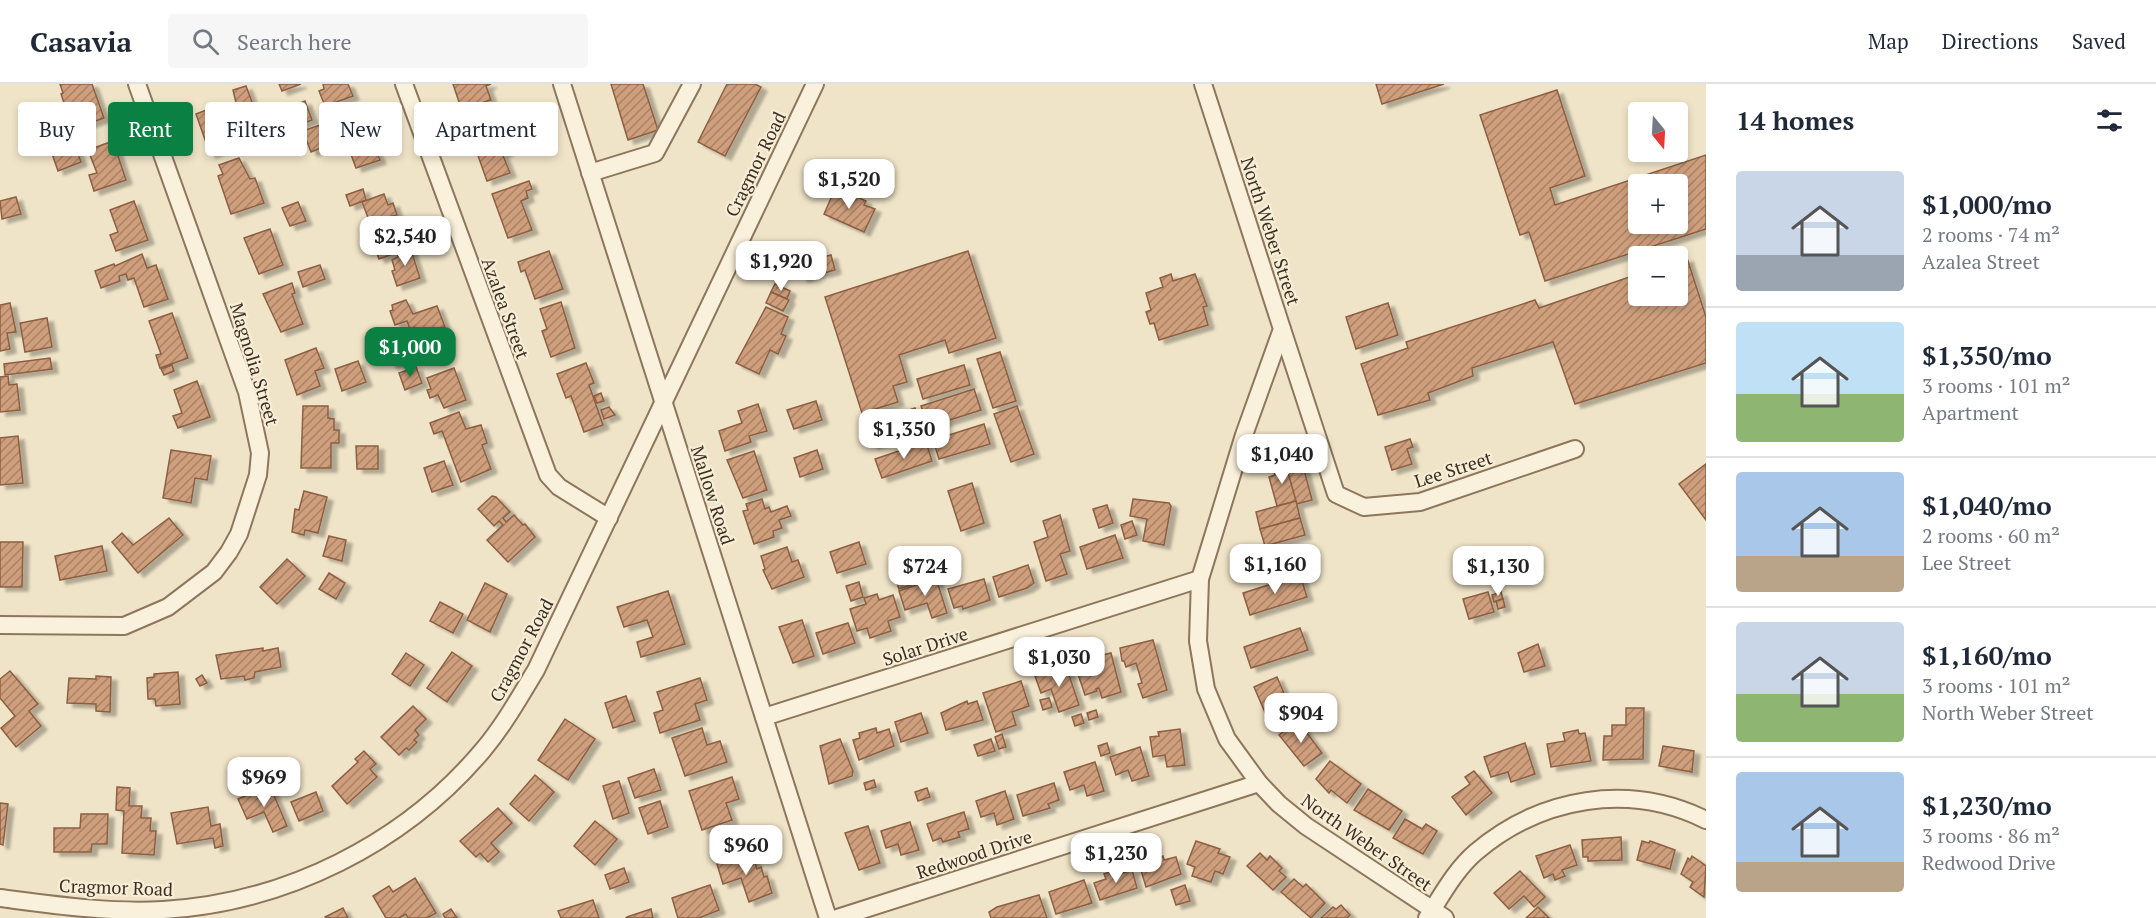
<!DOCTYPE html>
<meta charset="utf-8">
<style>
:root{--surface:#fff;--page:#f6f6f7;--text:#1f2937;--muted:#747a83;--line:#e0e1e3;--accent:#0b8043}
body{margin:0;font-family:"PT Serif",serif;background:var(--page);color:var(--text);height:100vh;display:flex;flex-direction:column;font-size:22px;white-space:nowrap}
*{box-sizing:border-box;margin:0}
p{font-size:20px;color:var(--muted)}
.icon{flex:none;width:33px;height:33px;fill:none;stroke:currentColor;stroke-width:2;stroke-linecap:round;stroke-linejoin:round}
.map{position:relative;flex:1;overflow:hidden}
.details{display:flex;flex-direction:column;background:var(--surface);width:450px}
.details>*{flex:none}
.guide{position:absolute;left:18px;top:18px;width:570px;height:54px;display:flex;gap:12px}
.needle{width:39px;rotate:162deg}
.fabs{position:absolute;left:1628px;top:18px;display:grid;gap:12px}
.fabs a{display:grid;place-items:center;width:60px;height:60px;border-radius:6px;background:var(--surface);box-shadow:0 3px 9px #0003;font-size:30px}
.price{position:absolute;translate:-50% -51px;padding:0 14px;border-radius:12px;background:#fff;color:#222;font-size:20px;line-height:39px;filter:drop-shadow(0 2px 3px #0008)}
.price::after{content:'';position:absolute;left:50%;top:36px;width:18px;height:14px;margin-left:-9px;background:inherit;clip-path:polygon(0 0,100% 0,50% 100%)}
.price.active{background:var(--accent);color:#fff}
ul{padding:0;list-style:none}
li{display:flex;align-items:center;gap:18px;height:150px;padding:0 30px}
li+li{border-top:2px solid var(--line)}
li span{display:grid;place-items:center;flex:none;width:168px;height:120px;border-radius:6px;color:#555}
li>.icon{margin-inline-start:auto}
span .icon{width:72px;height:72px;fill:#fffc;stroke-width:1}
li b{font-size:26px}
h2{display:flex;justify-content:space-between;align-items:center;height:72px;padding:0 30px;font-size:26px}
.pill{padding:0 21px;border-radius:6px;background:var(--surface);box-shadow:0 3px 9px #0003;font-size:21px;line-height:54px}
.pill.active{background:var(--accent);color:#fff}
header{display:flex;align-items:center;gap:36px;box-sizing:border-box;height:84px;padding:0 30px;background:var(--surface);border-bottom:2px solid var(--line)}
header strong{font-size:28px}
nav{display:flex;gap:33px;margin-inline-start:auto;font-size:21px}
.search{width:420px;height:54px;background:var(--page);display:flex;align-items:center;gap:15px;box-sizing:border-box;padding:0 21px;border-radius:6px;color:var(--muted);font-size:22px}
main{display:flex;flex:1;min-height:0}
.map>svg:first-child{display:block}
.building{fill:url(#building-hatch);stroke:#8d5f41;stroke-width:1.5;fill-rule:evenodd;filter:url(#shadow)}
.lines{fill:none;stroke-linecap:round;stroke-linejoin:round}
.street-casing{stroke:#8d765c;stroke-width:20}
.street{stroke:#faf1dc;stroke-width:16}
.labels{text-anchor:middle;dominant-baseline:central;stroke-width:4.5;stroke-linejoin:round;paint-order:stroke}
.street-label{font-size:18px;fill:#3d2e20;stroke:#f7eed8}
</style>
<header>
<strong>Casavia</strong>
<div class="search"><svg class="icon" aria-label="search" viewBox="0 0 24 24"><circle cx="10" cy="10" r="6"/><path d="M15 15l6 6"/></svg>Search here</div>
<nav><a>Map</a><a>Directions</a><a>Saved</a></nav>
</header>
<main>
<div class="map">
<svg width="1706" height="834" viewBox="0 0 1706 834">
<defs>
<pattern id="building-hatch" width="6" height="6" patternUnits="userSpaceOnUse" patternTransform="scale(1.5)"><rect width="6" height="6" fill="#cf9f7d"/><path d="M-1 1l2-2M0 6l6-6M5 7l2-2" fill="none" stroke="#a98266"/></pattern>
<filter id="shadow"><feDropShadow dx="6" dy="4" stdDeviation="1.5" flood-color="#0004"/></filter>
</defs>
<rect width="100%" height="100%" fill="#f0e4c8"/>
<!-- building -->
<g class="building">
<path d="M60,0H92L104,34L73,45L61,10L63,9Z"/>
<path d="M279,0H301L282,7Z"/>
<path d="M323,0H348L353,12L325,22L319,7L324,5Z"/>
<path d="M453,0H491L486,2L491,16L484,18L487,28L465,36Z"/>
<path d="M611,0H643L658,46L628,56Z"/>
<path d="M727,0H755L761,3L725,72L698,58Z"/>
<path d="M1376,0H1444L1382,20Z"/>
<path d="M246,2L252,18L237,23L233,6Z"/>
<path d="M1557,6L1585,92L1550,104L1555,121L1706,71V145L1545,197L1529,148L1520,151L1480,31ZM1638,100H1677V140H1638Z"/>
<path d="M305,17L312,36L295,42L288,24Z"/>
<path d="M217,22L231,62L210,70L196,30Z"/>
<path d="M363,34L380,76L356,84L346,57L350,55L345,40Z"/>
<path d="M331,37L338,57L311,68L303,47Z"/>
<path d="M73,56L81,78L58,87L50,64Z"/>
<path d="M502,56L507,68L502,69L510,89L487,97L476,66Z"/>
<path d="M113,57L126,96L94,107L89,91L97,89L88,66Z"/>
<path d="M239,74L250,95L255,94L264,119L231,130L218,92L223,90L219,81Z"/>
<path d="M529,97L532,105L526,107L528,114L521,117L532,146L508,154L492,110Z"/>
<path d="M836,103L866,117L864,121L875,125L864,148L824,130Z"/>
<path d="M363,105L366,116L350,122L346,111Z"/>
<path d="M384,110L388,121L393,119L397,131L392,132L393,137L372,144L362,118Z"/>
<path d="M16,113L21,130L2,135L0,117Z"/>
<path d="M134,117L148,156L116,167L110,151L118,148L110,126Z"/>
<path d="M298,118L306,137L290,142L282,124Z"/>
<path d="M270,145L283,181L259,190L244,154Z"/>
<path d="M388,157L393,170L379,175L374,162Z"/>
<path d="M410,163L420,194L397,202L392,187L395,186L392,176L398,173L396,168Z"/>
<path d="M549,167L563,205L535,215L525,186L521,188L518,178Z"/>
<path d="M968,167L996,254L949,269L945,256L899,271L907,298L893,302L898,318L862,329L825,213Z"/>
<path d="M816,168L822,188L802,194L796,174Z"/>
<path d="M142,170L147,184L156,181L168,215L144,223L134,194L128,196L126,190L119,192L120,197L101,204L95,187L114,180L115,182Z"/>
<path d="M831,171L835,186L824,189L819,174Z"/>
<path d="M1687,174L1706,233V279L1575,320L1553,258L1472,284L1473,292L1428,309L1430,316L1378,331L1361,280L1408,264L1406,258L1535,216L1539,224L1638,190V212H1677V177Z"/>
<path d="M320,181L325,195L303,203L298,188Z"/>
<path d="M1171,190L1173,197L1195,190L1207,222L1203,223L1208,241L1159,256L1154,239L1150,240L1146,228L1151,226L1146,209L1163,203L1160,194Z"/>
<path d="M292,199L295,209L292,210L303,240L281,248L263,210Z"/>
<path d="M775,200L790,207L787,215L771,208Z"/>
<path d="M771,208L789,216L783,227L766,219Z"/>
<path d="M406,216L413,230L437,222L445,243L440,244L444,256L421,264L414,243L410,245L407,237L395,241L390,227L393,226L392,221Z"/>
<path d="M561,218L575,264L551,273L542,247L547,245L540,225Z"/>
<path d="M10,219L16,248L7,249L10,265L0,267V221Z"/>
<path d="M1388,219L1398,251L1356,265L1346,233Z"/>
<path d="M766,223L788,233L781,250L786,252L778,270L770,266L759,290L736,279Z"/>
<path d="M172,229L188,274L160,284L156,271L161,270L149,237Z"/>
<path d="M47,234L52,263L25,268L20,239Z"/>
<path d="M404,258L410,274L391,281L385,265Z"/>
<path d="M316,264L324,284L315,287L320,302L297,311L285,276Z"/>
<path d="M1000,268L1016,317L993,324L977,275Z"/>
<path d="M50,274L52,285L5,291L4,280Z"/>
<path d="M358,277L366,298L342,307L335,285Z"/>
<path d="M586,279L594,299L589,301L603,341L584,348L571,312L566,314L557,290Z"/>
<path d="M172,281L174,287L164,291L161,285Z"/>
<path d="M964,281L970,301L923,315L917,295Z"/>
<path d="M416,283L422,299L405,306L399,289Z"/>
<path d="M454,284L466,316L444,324L438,311L430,314L427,306L431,305L427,294Z"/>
<path d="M8,292L9,301L17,300L20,326L0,328V293Z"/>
<path d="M197,297L210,333L178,344L173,332L182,329L174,306Z"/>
<path d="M974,305L981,326L928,343L921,322Z"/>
<path d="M601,309L604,317L597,319L594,312Z"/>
<path d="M816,317L822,336L794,345L787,326Z"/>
<path d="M758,320L767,347L749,352L751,358L725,367L719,347L742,339L738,327Z"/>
<path d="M303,322H328V334L334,335V346H339V359H331V384H301Z"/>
<path d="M1017,322L1034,370L1011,378L994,330Z"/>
<path d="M609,323L615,331L604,335L601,326Z"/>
<path d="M915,324L922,344L872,361L865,341Z"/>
<path d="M459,328L466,345L481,341L487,359L482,361L491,385L461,398L442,347L434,350L430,339Z"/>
<path d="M984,340L990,360L939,375L933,356Z"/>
<path d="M18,352L23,399L0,401V354Z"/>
<path d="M1410,355L1413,363L1407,365L1412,380L1392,386L1385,363Z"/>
<path d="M926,358L932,377L882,394L875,375Z"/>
<path d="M356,362H378V385H357Z"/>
<path d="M171,366L211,372L207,396L195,394L191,419L163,414Z"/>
<path d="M817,366L823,385L800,393L794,374Z"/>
<path d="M754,367L767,406L743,414L727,376Z"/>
<path d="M1301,374L1312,416L1296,420L1285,378Z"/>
<path d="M444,377L453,401L432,408L424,384Z"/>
<path d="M1285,378L1296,417L1277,422L1269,393L1275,391L1272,382Z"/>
<path d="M1706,380V436L1679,400Z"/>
<path d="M972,399L984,439L961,447L948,407Z"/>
<path d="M304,407L327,413L318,449L305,446L304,451L292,448L295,425L299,426Z"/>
<path d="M492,412L496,413L510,428L503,434L506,438L514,431L523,441L525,440L535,453L508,478L487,456L503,441L499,437L494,442L478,425Z"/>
<path d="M762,415L765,425L769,423L771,428L787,422L791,432L779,436L782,444L773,447L774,453L754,460L743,427L748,426L746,420Z"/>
<path d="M1133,415L1169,419L1171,422L1164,461L1143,457L1147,435L1130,432Z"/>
<path d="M1296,417L1300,434L1260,445L1256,428Z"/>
<path d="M1107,421L1113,439L1099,444L1093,425Z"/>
<path d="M1060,431L1070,467L1060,470L1067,490L1046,497L1034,458L1048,453L1043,437Z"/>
<path d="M169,434L183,451L138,489L112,458L122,449L133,461Z"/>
<path d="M1300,434L1305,451L1265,462L1260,445Z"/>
<path d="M1132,437L1137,451L1125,455L1121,441Z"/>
<path d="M1115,451L1123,474L1087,485L1080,463Z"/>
<path d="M329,452L346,456L342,477L323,472Z"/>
<path d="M0,458H23L22,503H0Z"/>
<path d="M859,458L866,480L837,489L830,468Z"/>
<path d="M102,462L107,487L60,496L55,472Z"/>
<path d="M787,463L792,478L798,476L804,493L772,505L763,486L765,485L761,472Z"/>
<path d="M287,475L305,492L277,520L260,503Z"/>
<path d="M1028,481L1034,499L1027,504L999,513L993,493Z"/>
<path d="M908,482L914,500L899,505L893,487Z"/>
<path d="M329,489L345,499L336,515L319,505Z"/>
<path d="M935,491L947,529L932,534L927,519L905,526L899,507L922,499L920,496Z"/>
<path d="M1300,491L1307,513L1250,531L1243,509Z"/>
<path d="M984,495L990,516L963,525L962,522L954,524L948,505Z"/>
<path d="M859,498L863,513L851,517L846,502Z"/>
<path d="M485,499L507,510L490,548L467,536Z"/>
<path d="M668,507L685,560L641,573L637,558L653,553L647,536L624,543L617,523Z"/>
<path d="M1488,508L1494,528L1469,535L1463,515Z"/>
<path d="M1501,508L1503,515L1494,518L1492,511Z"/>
<path d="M877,510L879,516L893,511L900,533L888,537L891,547L870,554L867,544L857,547L850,525L866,520L864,514Z"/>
<path d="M1503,515L1505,523L1498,525L1496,517Z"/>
<path d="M440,518L463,530L453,549L430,537Z"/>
<path d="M802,536L814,572L793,579L779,543Z"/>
<path d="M848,539L855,559L823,570L816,549Z"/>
<path d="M1300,544L1308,566L1251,584L1244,563Z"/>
<path d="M1153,556L1167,606L1143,614L1138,600L1142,599L1136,579L1126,583L1124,577H1122L1120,564Z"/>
<path d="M1538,560L1545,582L1524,588L1518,569Z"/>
<path d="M263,564V567L278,564L281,583L255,588L254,594L245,596L244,592L221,595L216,571Z"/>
<path d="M452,568L472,582L447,618L427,604Z"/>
<path d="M406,569L424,581L410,602L392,590Z"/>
<path d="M1111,569L1121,608L1102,614L1099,604L1096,605L1097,607L1085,611L1074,578Z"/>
<path d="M1066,582L1079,621L1059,628L1051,605L1041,609L1035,592Z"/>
<path d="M10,587L38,620L29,627L41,642L16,663L1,644L15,632L0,614V595Z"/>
<path d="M178,588L180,620L156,622L155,615H148L147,594L154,593V590Z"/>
<path d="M202,591L207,599L200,602L196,595Z"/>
<path d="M96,592L111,593L110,628L96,627V620L67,619L69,594L96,595Z"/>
<path d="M1277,593L1293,630L1270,640L1254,603Z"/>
<path d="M700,594L707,616L695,620L700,636L660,649L654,629L663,626L657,608Z"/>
<path d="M1021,597L1029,622L1012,628L1016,641L996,648L983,609Z"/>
<path d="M626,612L635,637L613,644L605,619Z"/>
<path d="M1049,614L1052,623L1043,626L1040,616Z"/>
<path d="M967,617L968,620L977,617L983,636L946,646L941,629Z"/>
<path d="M413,622L426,635L415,646L419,651L414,656L417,658L409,666L406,664L399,671L381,653Z"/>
<path d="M1626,624H1644L1643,675L1603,676L1604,652H1612V641H1626Z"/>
<path d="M1096,626L1098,633L1089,636L1087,629Z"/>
<path d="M921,629L928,649L901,658L895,638Z"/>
<path d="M1081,630L1084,639L1075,642L1072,633Z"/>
<path d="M565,635L595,655L568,696L538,676Z"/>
<path d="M1298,637L1322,669L1304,682L1279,651Z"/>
<path d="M702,644L707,661L720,657L727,678L685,692L672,654Z"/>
<path d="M876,644L877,649L889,645L894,662L859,676L853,656L860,654L859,649Z"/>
<path d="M1180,645L1185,681L1167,683L1165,671L1153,673L1150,653L1159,652L1158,648Z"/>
<path d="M1578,646L1579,650L1585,649L1591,677L1551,683L1547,660L1565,657L1563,649Z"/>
<path d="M1002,650L1006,663L999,665L995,653Z"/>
<path d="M840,655L853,687L852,692L829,700L820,662Z"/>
<path d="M991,655L995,667L978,672L974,661Z"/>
<path d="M1107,659L1110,669L1101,672L1098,662Z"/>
<path d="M1525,659L1535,690L1511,698L1508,688L1491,693L1484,673Z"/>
<path d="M1663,662L1694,667L1692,688L1659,682Z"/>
<path d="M1140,663L1149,692L1132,697L1128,686L1116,691L1110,673Z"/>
<path d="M364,667L376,680L370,685L377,693L347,720L332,702L358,678L355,675Z"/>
<path d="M1330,677L1361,700L1347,719L1331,706L1329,709L1316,695Z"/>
<path d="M1095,678L1104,707L1087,712L1084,701L1070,706L1064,688Z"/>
<path d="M654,685L661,706L635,714L628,694Z"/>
<path d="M1474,687L1492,709L1466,731L1452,713L1470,700L1465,693Z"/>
<path d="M535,691L554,708L529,737L510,720Z"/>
<path d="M732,693L739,715L726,719L732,736L702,746L689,707Z"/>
<path d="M874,696L876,703L866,706L864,699Z"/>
<path d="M619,697L629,729L613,735L603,702Z"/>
<path d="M1054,699L1059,716L1048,720L1050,724L1023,732L1017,711Z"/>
<path d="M270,702L287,742L273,748L264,728L247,735L238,715Z"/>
<path d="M117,703L130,704L129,722H142L141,734H151L150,747H156L154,771L122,769L124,727L116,726Z"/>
<path d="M927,704L930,713L918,717L915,708Z"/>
<path d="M1368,705L1402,727L1389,746L1354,726Z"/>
<path d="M1005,707L1014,735L997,741L994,729L981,733L976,717Z"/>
<path d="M316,708L323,727L299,737L291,718Z"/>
<path d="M660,717L668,743L648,750L639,724Z"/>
<path d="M0,719L8,720L3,761L0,760Z"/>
<path d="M208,723L211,742L220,740L223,762L215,764L213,754L177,760L171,729Z"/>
<path d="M498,724L512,739L491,759L499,768L488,778L480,769L476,773L460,757Z"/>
<path d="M964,728L969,745L958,748L960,753L943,758L941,754L933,757L927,740Z"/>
<path d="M81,730H108L107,760H92L91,768H54V744H80Z"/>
<path d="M1405,735L1422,745L1426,740L1437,747L1423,770L1393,754Z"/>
<path d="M595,737L617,755L595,781L574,762Z"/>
<path d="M910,738L919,766L901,771L898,760L886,764L881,747Z"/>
<path d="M868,742L880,779L859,786L845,749Z"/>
<path d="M1621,753L1622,776L1588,777V773H1583L1582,756Z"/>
<path d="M1196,757L1220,765L1218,769L1230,773L1223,790L1215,787L1211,798L1192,792L1195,783L1187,780Z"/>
<path d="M1642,757L1649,759L1650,757L1675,766L1670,785L1637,776Z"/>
<path d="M1570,761L1577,781L1562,786L1565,792L1555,796L1553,790L1544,794L1536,772Z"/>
<path d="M748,769L751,777L754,776L757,785L761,783L764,793L767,792L772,809L749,818L741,794L723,800L717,780Z"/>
<path d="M1260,769L1267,776L1270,772L1282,784L1279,787L1286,793L1273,806L1247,782Z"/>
<path d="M1163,772L1164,776L1176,773L1181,790L1146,803L1140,783L1147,781L1146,778Z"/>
<path d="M1692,772L1706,782L1704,813L1690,803L1693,798L1681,790L1688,774L1690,776Z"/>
<path d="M624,784L629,798L610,805L605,791Z"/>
<path d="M1121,784L1123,789L1132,786L1137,804L1100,816L1094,799L1106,795L1104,790Z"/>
<path d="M1520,787L1545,813L1534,823L1524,812L1509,825L1494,809Z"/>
<path d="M415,794L436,829L427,834H408L406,830L399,834H386L373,812L389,802L393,808Z"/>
<path d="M1294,795L1303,803L1306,800L1325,819L1311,834L1281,808Z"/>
<path d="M1084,796L1092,819L1056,830L1049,808Z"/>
<path d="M710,801L719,826L699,834H678L672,814Z"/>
<path d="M1185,801L1190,817L1176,821L1171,806Z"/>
<path d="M1039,811L1047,834H991L989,828L997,823Z"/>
<path d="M593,816L599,834H561L558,827Z"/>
<path d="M1341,821L1350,831L1347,834H1321L1333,823L1336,825Z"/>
<path d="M1538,823L1549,834H1526Z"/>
<path d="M343,824L348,834H325V833Z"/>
<path d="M451,825L457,834H445L443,830Z"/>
<path d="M651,825L653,834H626L627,833Z"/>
</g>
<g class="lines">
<defs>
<g id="street">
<path d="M404,0L548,391L559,403L609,434"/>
<path d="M562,0L828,834"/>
<path d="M1203,0L1282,245L1244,351L1200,495L1198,557L1206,605L1227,655L1259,699L1279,720L1306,742L1445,834"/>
<path d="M590,89L655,69L692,0"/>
<path d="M1282,245L1336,410L1364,423L1420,418L1575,365"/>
<path d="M0,541L124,542L168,523L214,488L229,468L239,450L258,391L260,369L247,308L137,0"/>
<path d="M764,633L1200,495"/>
<path d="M0,814C54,821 108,829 163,826C285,819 404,760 483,666C504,641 519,614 536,586L815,0"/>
<path d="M837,834L1259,699"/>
<path d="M1427,834C1442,811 1455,786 1476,768C1541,713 1629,698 1706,736"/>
</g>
</defs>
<!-- street casing -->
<use href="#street" class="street-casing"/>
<!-- street -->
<use href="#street" class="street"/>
</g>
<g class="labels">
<!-- street labels -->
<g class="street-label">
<text transform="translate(755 80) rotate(-64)">Cragmor Road</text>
<text transform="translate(1271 147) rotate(72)">North Weber Street</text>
<text transform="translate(506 224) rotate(70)">Azalea Street</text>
<text transform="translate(255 280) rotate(73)">Magnolia Street</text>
<text transform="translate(1453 385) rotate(-18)">Lee Street</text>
<text transform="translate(713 411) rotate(72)">Mallow Road</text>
<text transform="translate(925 562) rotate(-18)">Solar Drive</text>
<text transform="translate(521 566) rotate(-62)">Cragmor Road</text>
<text transform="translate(1367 758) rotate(35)">North Weber Street</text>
<text transform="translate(974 770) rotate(-18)">Redwood Drive</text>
<text transform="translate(116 803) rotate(2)">Cragmor Road</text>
</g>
</g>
</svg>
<div class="fabs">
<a><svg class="needle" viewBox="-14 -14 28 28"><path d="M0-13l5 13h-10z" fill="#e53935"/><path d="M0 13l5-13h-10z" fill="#747a83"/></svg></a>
<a>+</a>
<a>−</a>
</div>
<b class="price" style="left:849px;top:126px">$1,520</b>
<b class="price" style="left:405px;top:183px">$2,540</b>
<b class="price" style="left:781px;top:208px">$1,920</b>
<b class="price active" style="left:410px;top:294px">$1,000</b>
<b class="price" style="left:904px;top:376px">$1,350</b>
<b class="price" style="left:1282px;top:401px">$1,040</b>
<b class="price" style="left:1275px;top:511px">$1,160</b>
<b class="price" style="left:925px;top:513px">$724</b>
<b class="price" style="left:1498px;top:513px">$1,130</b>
<b class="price" style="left:1059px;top:604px">$1,030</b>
<b class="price" style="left:1301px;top:660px">$904</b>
<b class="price" style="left:264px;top:724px">$969</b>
<b class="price" style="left:746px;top:792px">$960</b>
<b class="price" style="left:1116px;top:800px">$1,230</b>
<div class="guide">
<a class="pill">Buy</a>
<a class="pill active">Rent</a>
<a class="pill">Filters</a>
<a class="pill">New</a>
<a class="pill">Apartment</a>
</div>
</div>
<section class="details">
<h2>14 homes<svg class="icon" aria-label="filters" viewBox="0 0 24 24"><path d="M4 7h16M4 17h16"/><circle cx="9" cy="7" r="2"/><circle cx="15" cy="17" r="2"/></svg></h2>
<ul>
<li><span style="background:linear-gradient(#c9d6e8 70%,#9aa5b1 0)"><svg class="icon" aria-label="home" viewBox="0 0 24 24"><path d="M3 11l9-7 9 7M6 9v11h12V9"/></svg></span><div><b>$1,000/mo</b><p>2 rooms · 74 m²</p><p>Azalea Street</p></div></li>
<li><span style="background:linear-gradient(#bfe0f5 60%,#8fb573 0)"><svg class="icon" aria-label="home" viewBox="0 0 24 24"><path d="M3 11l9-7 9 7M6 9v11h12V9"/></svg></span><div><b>$1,350/mo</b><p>3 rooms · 101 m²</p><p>Apartment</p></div></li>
<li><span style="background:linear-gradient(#a9c7e8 70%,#b9a48a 0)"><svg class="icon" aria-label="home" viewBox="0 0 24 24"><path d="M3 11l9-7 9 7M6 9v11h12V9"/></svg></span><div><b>$1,040/mo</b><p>2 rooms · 60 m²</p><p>Lee Street</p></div></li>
<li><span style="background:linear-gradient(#c9d6e8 60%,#8fb573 0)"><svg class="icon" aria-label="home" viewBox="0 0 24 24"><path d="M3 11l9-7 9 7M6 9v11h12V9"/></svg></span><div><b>$1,160/mo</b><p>3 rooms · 101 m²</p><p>North Weber Street</p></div></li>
<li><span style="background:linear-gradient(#a9c7e8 75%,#b9a48a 0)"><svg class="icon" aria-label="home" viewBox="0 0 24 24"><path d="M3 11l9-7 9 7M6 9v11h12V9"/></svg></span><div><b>$1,230/mo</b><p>3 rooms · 86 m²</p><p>Redwood Drive</p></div></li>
</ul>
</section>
</main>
